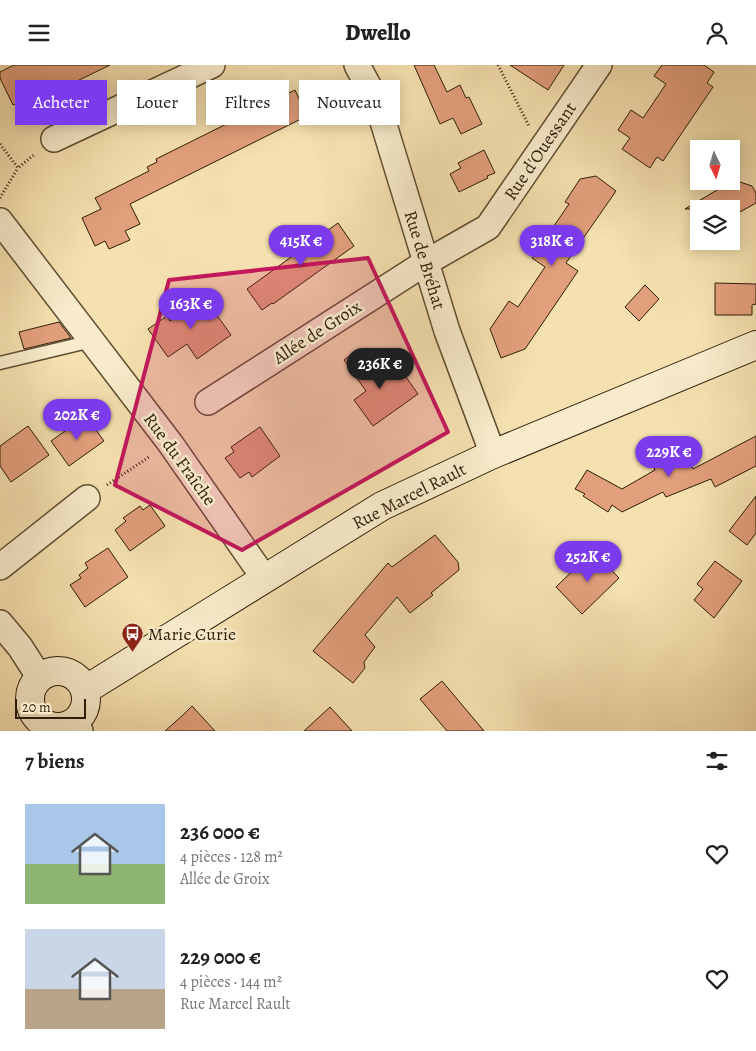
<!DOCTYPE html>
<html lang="fr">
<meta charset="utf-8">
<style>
:root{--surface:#fff;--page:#f6f6f6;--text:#222;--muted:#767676;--accent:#7c3aed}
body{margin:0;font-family:Alegreya,serif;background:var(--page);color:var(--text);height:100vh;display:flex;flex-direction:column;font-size:19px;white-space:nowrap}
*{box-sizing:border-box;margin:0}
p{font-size:16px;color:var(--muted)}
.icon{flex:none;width:28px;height:28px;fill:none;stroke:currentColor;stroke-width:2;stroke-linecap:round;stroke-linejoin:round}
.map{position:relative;height:666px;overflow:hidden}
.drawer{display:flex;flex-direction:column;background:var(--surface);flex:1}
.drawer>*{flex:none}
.banner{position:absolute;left:15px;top:15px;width:500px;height:45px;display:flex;gap:10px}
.needle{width:32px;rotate:175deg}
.controls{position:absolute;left:690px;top:75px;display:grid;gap:10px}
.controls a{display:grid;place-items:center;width:50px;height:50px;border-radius:0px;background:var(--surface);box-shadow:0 2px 12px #0003;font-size:25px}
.scale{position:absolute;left:15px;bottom:12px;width:71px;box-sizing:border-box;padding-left:5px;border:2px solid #2d1d09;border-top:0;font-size:14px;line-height:18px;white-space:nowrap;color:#2d1d09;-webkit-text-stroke:4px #f8ebcb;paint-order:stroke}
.price{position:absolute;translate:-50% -42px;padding:0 11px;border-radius:18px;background:var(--accent);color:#fff;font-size:16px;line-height:32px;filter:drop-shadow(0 1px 2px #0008)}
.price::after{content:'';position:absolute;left:50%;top:30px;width:15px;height:11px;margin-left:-8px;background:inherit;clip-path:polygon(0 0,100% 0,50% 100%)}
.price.active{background:#222;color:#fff}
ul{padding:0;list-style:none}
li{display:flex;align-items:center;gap:15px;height:125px;padding:0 25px}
li span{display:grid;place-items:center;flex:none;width:140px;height:100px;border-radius:0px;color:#555}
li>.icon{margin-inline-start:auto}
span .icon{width:60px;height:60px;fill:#fffc;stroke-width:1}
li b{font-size:21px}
h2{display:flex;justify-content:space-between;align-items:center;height:60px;padding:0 25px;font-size:21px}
.tag{padding:0 18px;border-radius:0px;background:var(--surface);box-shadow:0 2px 12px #0003;font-size:18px;line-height:45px}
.tag.active{background:var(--accent);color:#fff}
header{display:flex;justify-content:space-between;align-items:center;height:65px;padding:0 25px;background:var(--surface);font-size:22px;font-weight:800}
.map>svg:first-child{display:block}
.building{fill:#e29f7b;stroke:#2d1d09}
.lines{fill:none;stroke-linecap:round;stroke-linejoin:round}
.lane-casing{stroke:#5f4e32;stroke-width:15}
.street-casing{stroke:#5f4e32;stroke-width:28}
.secondary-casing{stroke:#2d1d09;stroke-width:30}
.path{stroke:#2d1d09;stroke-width:3;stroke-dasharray:1 2.5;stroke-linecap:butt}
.lane{stroke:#f8ebcb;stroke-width:12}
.street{stroke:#f8ebcb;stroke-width:25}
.secondary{stroke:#f8ebcb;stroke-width:28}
.marked{fill:#c2185b;fill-opacity:0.2;stroke:#c2185b;stroke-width:4;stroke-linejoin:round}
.labels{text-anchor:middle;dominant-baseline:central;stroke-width:5;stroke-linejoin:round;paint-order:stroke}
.street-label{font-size:18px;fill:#2d1d09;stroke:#f8ebcb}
.poi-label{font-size:18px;fill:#2d1d09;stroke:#f8ebcb;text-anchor:start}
</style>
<header><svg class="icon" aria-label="menu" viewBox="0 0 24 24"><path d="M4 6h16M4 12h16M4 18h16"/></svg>Dwello<svg class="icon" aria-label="person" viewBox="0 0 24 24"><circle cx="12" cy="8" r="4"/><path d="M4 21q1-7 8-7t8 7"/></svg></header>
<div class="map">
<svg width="756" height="666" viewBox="0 0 756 666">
<rect width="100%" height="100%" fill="#f5e0af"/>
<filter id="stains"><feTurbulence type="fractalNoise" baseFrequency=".004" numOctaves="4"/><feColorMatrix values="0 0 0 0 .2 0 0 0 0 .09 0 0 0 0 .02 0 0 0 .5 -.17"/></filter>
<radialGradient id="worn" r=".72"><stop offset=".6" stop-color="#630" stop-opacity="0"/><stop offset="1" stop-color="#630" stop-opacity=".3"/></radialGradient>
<!-- building -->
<g class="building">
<path d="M14,0H110L73,18L80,33L51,48L21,37L13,40L0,13V7Z"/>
<path d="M414,0H434L447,27L460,20L466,33L469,32L482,59L461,69L453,53L440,59Z"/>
<path d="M510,0H564L548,25Z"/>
<path d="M662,0H704L714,7L707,18L713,22L663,96L657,92L650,103L622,84L630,73L618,65L631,45L643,53L666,19L654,11Z"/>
<path d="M295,25L307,51L130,139L140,159L125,166L130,175L109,184L105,176L95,181L82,153L101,144L95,133L149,106L147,102L157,97L156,94Z"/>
<path d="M484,85L495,108L487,111L488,113L459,127L450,109L461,103L458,98Z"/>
<path d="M596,111L616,126L566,198L578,206L525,284L501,293L490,264L509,236L518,242L545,202L532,193L569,139L565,137L580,114Z"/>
<path d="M734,115L752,121L756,128V138L731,152V144H685Z"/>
<path d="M338,158L354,181L273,239L272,238L262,245L247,224Z"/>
<path d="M715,218L756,219V239L752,240V250H715Z"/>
<path d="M645,220L659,234L639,256L625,242Z"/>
<path d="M204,232L231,270L197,294L187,279L168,292L148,264L167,251L170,256Z"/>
<path d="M59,257L71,273L24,284L19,267Z"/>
<path d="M356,286L380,316L399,302L418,329L373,361L354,335L366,326L344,295Z"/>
<path d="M86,351L104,376L69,401L51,376Z"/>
<path d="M28,361L49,390L11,417L0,401V381Z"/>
<path d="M260,362L280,391L252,412L249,407L240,413L225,393L234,387L231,382Z"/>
<path d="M756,371V401L715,422L711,414L666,432L663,427L622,447L612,440L608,447L583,431L585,429L575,424L587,405L622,424L655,405L654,403L687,389L693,404Z"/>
<path d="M756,431V468L747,480L729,466Z"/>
<path d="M150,440L165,461L130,486L115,465L126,456L123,453L140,441L143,445Z"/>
<path d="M435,470L458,497L459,505L431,528L433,530L410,548L397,532L365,570L375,582L364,597L365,603L353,618L313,586L388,498L392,502Z"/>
<path d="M108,483L128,512L85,542L70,520L81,513L79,510L88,503L85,498Z"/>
<path d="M593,486L619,513L582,549L556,522Z"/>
<path d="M715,496L742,516L714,553L694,535L703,524L697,519Z"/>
<path d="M442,616L484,666H447L420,634Z"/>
<path d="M192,641L215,666H165L183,650Z"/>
<path d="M330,642L352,666H304Z"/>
</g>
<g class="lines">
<defs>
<path id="lane" d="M0,298L92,276"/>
<g id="street">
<path d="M357,0L377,37L447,266L488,376L491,390"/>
<path d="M54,74L212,0"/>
<path d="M0,156L170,378L265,514"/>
<path d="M208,337L425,198L488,162L599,0"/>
<path d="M0,502L87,433"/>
<path d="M0,558L20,582L40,613"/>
<path d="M72,659L80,666"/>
</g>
<g id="secondary">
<circle cx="58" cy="634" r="28"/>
<path d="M85,625L382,441L491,390L756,280"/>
</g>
</defs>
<!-- lane casing -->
<use href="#lane" class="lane-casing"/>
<!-- street casing -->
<use href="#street" class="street-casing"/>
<!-- secondary casing -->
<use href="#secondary" class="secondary-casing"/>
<!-- path -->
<g class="path">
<path d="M498,0L529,61"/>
<path d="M0,79L18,103L35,89"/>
<path d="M0,133L18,103"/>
<path d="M107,420L149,392"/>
</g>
<!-- lane -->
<use href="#lane" class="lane"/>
<!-- street -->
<use href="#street" class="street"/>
<!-- secondary -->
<use href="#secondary" class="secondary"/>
</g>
<!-- marked area -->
<path class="marked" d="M368,193L448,367L242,485L115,420L169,215Z"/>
<!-- icons -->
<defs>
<symbol id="bus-pin" viewBox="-11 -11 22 30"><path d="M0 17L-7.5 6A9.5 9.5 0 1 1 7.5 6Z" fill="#8f2418" stroke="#f8ebcb"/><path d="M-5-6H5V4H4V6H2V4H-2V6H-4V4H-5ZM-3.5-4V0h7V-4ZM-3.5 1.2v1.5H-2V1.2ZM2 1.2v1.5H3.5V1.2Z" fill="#fff"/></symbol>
</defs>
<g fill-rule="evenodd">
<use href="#bus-pin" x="120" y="556" width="25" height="34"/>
</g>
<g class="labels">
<!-- street labels -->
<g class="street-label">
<text transform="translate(540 86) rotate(-56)">Rue d'Ouessant</text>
<text transform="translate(425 195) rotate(73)">Rue de Bréhat</text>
<text transform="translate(317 267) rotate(-33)">Allée de Groix</text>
<text transform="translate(180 394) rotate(54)">Rue du Fraîche</text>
<text transform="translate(409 431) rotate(-27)">Rue Marcel Rault</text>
</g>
<!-- poi labels -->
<g class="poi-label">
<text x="148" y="569">Marie Curie</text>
</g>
</g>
<rect width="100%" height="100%" filter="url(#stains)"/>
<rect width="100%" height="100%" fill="url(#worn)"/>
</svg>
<div class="controls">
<a><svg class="needle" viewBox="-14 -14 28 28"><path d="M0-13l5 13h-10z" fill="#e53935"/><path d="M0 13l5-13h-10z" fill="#767676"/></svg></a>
<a><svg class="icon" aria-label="layers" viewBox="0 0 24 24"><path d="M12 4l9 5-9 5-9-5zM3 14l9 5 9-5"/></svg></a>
</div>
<div class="scale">20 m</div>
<b class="price" style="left:301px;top:202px">415K €</b>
<b class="price" style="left:552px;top:202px">318K €</b>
<b class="price" style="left:191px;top:265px">163K €</b>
<b class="price active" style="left:380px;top:325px">236K €</b>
<b class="price" style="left:77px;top:376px">202K €</b>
<b class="price" style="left:669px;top:413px">229K €</b>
<b class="price" style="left:588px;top:518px">252K €</b>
<div class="banner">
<a class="tag active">Acheter</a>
<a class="tag">Louer</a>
<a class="tag">Filtres</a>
<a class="tag">Nouveau</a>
</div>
</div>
<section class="drawer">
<h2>7 biens<svg class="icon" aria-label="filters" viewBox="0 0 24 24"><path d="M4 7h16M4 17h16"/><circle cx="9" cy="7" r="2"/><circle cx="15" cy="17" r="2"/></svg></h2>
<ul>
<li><span style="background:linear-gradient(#a9c7e8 60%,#8fb573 0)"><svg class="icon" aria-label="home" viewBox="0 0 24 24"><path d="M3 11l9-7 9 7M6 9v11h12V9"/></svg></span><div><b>236 000 €</b><p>4 pièces · 128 m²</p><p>Allée de Groix</p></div><svg class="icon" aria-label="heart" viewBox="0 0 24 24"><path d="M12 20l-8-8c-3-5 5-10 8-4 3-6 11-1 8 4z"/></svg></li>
<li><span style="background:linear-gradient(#c9d6e8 60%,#b9a48a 0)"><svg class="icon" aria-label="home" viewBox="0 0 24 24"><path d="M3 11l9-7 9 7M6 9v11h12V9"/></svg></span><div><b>229 000 €</b><p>4 pièces · 144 m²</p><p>Rue Marcel Rault</p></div><svg class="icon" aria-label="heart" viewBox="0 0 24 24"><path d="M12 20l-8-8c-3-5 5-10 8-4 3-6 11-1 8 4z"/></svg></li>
</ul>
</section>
